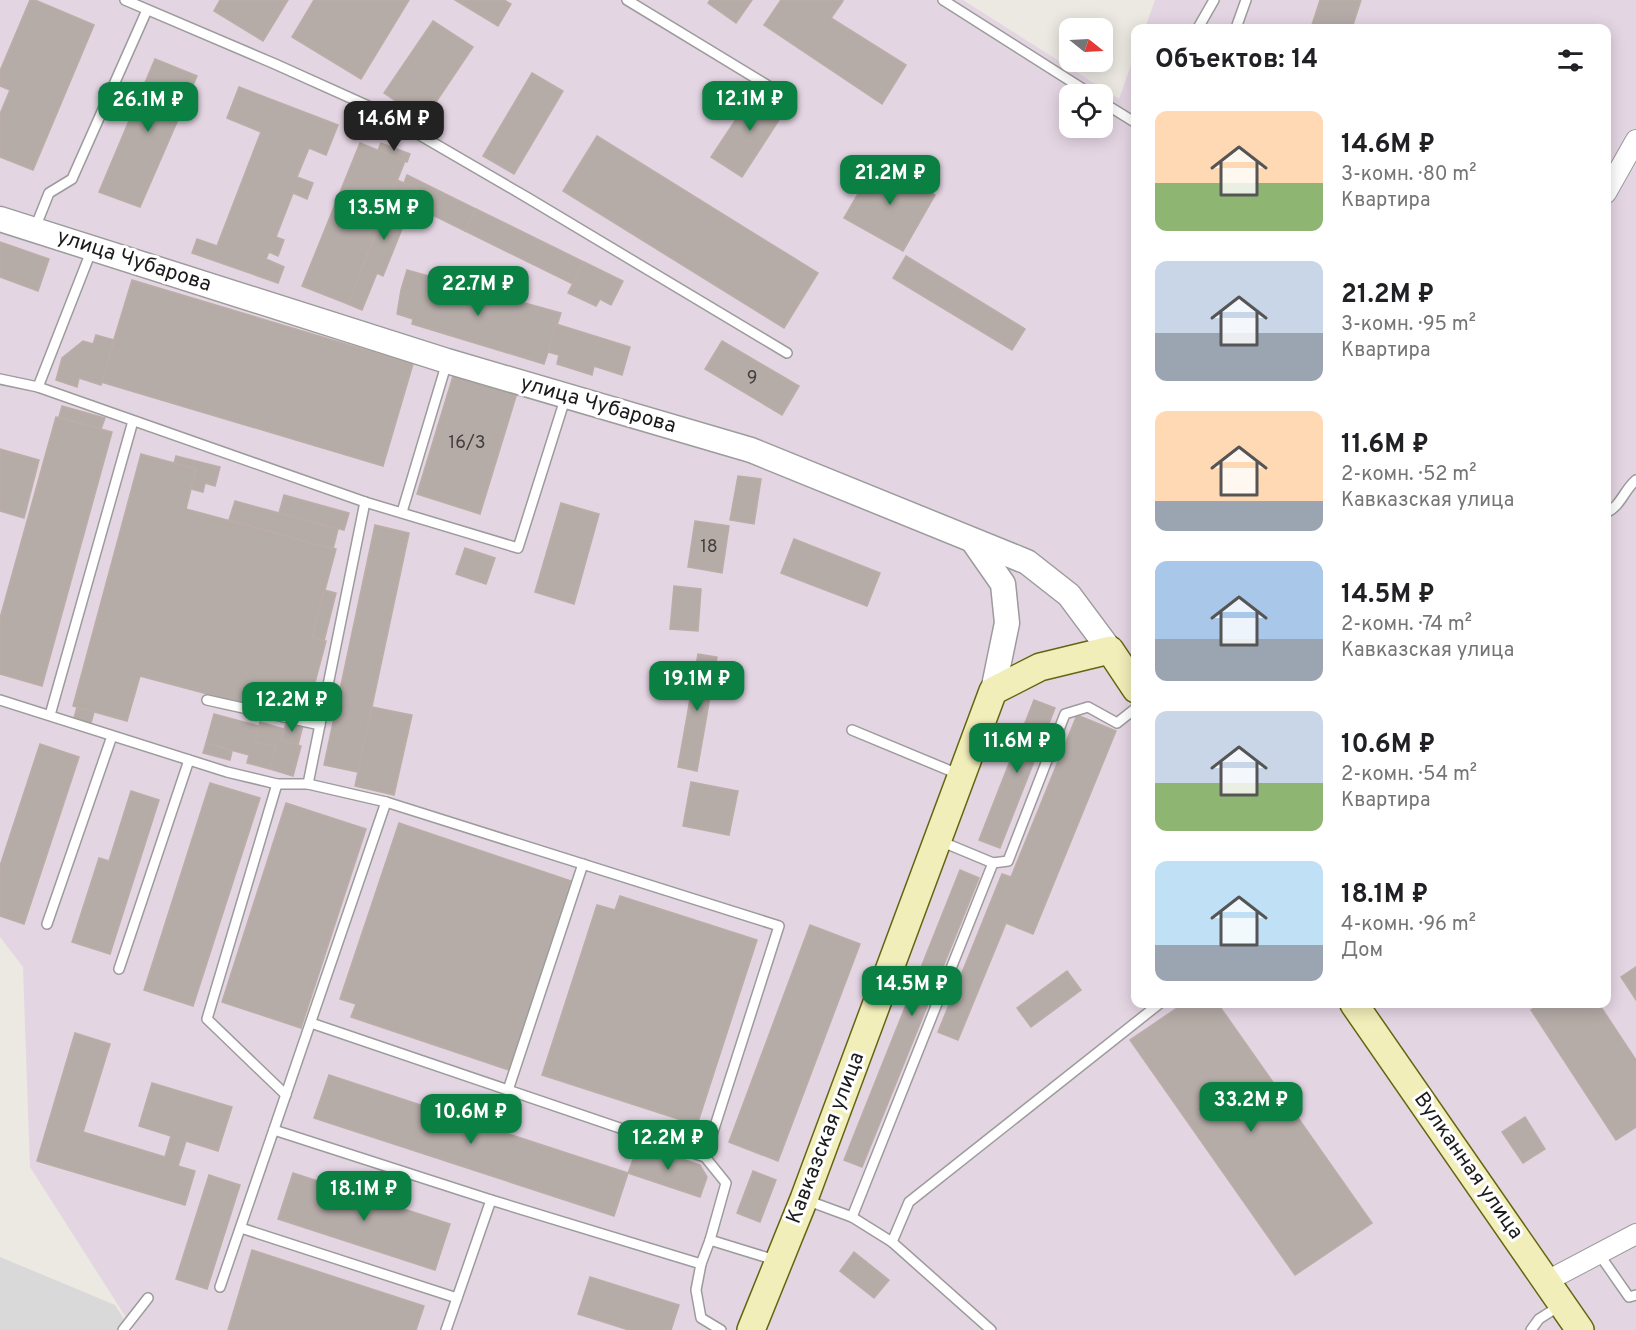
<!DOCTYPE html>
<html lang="ru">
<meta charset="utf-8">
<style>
:root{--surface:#fff;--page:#f6f6f6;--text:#202124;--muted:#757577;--accent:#0b8043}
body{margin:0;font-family:Overpass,sans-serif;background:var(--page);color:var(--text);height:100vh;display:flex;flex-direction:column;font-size:22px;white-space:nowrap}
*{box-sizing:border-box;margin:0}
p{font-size:20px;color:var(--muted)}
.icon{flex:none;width:33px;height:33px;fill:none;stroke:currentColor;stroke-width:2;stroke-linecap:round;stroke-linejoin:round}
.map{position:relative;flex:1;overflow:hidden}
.drawer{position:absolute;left:1131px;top:24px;width:480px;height:984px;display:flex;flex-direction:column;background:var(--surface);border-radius:12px;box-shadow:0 3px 15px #0003}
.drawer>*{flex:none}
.needle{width:39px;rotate:108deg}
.controls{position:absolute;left:1059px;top:18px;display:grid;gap:12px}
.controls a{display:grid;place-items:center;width:54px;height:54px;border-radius:12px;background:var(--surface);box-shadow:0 3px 15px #0003;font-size:30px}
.price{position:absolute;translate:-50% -51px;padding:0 14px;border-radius:12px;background:var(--accent);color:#fff;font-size:20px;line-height:39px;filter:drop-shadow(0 2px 3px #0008)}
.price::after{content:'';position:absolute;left:50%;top:36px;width:18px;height:14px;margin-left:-9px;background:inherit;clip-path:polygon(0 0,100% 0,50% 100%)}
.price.selected{background:#222;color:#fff}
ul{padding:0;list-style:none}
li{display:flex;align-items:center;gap:18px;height:150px;padding:0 24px}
li span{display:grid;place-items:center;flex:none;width:168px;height:120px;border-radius:12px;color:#555}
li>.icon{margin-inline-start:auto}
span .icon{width:72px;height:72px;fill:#fffc;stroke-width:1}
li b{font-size:26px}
h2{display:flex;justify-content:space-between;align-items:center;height:72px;padding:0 24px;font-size:26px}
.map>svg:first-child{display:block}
.residential{fill:#d9d9d9}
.industrial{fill:#e4d5e3;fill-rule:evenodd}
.building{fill:#b5aca8;stroke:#bcada6;stroke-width:1.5}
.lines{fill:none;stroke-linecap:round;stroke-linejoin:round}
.service-casing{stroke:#9c9c9c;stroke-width:12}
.minor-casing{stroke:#9c9c9c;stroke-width:22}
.tertiary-casing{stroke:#9c9c9c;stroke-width:27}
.secondary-casing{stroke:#656510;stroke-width:30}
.service{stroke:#fff;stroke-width:9}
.minor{stroke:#fff;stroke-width:20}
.tertiary{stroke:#fff;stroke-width:24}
.secondary{stroke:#f2eeba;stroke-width:27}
.labels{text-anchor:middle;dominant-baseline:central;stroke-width:6;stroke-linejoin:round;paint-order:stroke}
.number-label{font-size:18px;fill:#423f3e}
.street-label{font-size:21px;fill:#1b1b1b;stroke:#fff}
</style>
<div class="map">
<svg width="1636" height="1330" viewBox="0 0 1636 1330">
<rect width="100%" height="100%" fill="#ece8e2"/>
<!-- residential -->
<path class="residential" d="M0,1257L115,1305L131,1330H0Z"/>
<!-- industrial -->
<path class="industrial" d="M0,0H963L1119,99L1135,54L1136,1004H1606V28H1145L1155,0H1636V1330H134L30,1167L23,967L0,937ZM1070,94H1102V128H1070Z"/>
<!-- building -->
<g class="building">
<path d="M30,0H35L94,25L33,170L0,157V114L10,90L0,86V71Z"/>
<path d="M220,0H288L263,41L214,11Z"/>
<path d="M314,0H409L361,79L292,37Z"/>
<path d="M455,0H504L511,4L498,26Z"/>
<path d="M710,0H752L736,23L708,3Z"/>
<path d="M781,0H841L843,1L831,18L906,65L882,104L764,25Z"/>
<path d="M1320,0H1361L1352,28H1311Z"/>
<path d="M433,21L473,47L424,120L384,93Z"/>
<path d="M155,59L197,76L140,207L99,192Z"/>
<path d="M532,73L563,91L514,174L483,156Z"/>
<path d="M758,86L788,106L742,177L711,157Z"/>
<path d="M239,87L338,125L326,155L309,148L297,177L313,183L307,199L293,193L276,237L284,240L278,256L269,252L266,259L284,267L278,283L192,253L197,239L217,246L261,132L227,118Z"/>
<path d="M597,136L818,273L784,328L563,191Z"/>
<path d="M360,143L405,161L348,304L302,286Z"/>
<path d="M381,143L410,154L407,162L378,150Z"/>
<path d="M877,161L935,195L903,251L844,218Z"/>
<path d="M407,175L476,209L465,231L412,205L418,189L404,183Z"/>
<path d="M397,180L418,189L383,276L377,273L362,310L348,304Z"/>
<path d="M476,209L584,262L573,284L465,231Z"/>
<path d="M0,242L49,259L38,291L0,277Z"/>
<path d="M906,256L1025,329L1012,350L893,278Z"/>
<path d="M584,262L623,281L611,305L600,299L596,306L568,293Z"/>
<path d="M407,270L561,313L544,364L412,324L413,319L397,314L401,290Z"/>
<path d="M132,280L413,364L383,466L101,382Z"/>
<path d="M556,324L630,347L622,375L594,366L592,375L557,364L559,355L548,352Z"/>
<path d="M96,335L114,340L101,385L79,378L77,387L56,380L62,358L83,341L93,344Z"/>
<path d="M722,341L799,386L782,415L705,369Z"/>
<path d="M454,373L517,393L480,514L417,494Z"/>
<path d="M62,406L105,418L101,429L59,417Z"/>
<path d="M56,417L112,432L42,686L0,674V618Z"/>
<path d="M0,449L39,460L24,518L0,511Z"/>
<path d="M141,454L196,469L186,509L336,549L312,638L326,641L305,720L140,676L127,721L73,706Z"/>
<path d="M176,456L220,467L215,486L205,483L203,492L191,489L196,469L174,463Z"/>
<path d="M738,476L761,479L754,524L730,520Z"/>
<path d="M284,495L349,513L344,530L279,513Z"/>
<path d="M235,501L338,529L333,549L229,520Z"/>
<path d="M561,503L599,514L574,604L535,592Z"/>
<path d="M695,521L729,526L722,573L688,567Z"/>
<path d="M375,525L409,533L358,772L324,765Z"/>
<path d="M794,539L880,573L867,606L781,573Z"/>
<path d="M465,548L495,558L486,584L456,574Z"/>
<path d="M674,586L701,589L698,631L670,629Z"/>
<path d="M324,590L336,593L324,641L312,638Z"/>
<path d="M698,654L717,657L697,771L678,767Z"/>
<path d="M1034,700L1055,708L1000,848L979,840Z"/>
<path d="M77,707L94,712L91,723L74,718Z"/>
<path d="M372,707L412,715L394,795L355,786Z"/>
<path d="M214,714L259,726L255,742L276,747L270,769L247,763L249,755L206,743Z"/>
<path d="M1077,715L1116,731L1033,934L1006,923L958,1040L938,1032L1002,874L1011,877Z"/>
<path d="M287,721L303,725L298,745L281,740Z"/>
<path d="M260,722L284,729L281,740L301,746L293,776L270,769L276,747L255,742Z"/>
<path d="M206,743L232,751L230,760L203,753Z"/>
<path d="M40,744L79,757L24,924L0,916V866Z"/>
<path d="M691,782L738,791L729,835L683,826Z"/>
<path d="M210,783L260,798L193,1006L144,990Z"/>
<path d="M131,791L159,800L110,954L72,942L99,858L109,861Z"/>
<path d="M286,803L366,829L301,1028L222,1002Z"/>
<path d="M399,823L571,881L509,1070L351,1017L356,1004L340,999Z"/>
<path d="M960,870L979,878L862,1167L844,1160Z"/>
<path d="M620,896L757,940L697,1125L542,1075L597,905L615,910Z"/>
<path d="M810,925L860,944L778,1161L729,1142Z"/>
<path d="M1636,967V1000L1621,977Z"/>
<path d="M1067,971L1081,990L1031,1027L1017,1008Z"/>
<path d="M1183,1004H1218L1372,1223L1295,1275L1130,1040Z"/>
<path d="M1540,1004H1599L1636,1060V1127L1616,1140L1531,1010Z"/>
<path d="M75,1033L110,1044L83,1132L165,1157L171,1136L139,1126L152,1083L232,1107L218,1151L186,1141L178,1166L195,1171L185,1205L37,1161Z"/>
<path d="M329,1075L628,1173L614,1216L314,1118Z"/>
<path d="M1525,1117L1545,1149L1523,1163L1502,1132Z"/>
<path d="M639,1144L700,1165L707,1177L700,1197L628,1173Z"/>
<path d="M753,1171L776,1180L760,1222L737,1213Z"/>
<path d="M293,1173L450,1224L435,1270L278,1219Z"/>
<path d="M209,1175L240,1185L207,1289L176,1279Z"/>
<path d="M252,1250L424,1306L416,1330H228Z"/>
<path d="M854,1252L889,1280L874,1298L840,1271Z"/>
<path d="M590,1277L679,1305L671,1330H629L578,1314Z"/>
</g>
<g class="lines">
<defs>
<g id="service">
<path d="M125,0L275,64L375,109L528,198L787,353"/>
<path d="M627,0L790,99"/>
<path d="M943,0L1091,94"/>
<path d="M1198,28L1214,0"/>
<path d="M1236,28L1246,0"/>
<path d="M1102,102L1136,123"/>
<path d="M35,228L49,193L72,179L147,10"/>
<path d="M0,379L38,387L365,502L308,784"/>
<path d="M38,387L92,249"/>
<path d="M365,502L518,548L566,396"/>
<path d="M402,512L447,362"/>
<path d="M1606,513C1621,506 1624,490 1636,480"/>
<path d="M0,700L227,772L277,784H308L386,802L220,1287"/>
<path d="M207,700L320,725"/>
<path d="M50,715L133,421"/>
<path d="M852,730L958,774"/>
<path d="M277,784L207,1019L286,1095"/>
<path d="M386,802L779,926L705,1157"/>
<path d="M940,841L993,863"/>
<path d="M47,924L112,736"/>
<path d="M119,969L189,760"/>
<path d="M311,1023L705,1157L726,1183L710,1240L775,1260"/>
<path d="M508,1090L583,864"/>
<path d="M274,1130L491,1200L701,1264L710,1240"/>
<path d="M806,1200L852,1217L892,1242L991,1330"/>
<path d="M852,1217L993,863L1008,861L1065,714L1088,707L1117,723L1136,708"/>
<path d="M241,1228L457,1298"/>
<path d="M892,1242L909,1202L1159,1004"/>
<path d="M1599,1254L1629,1297L1636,1295"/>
<path d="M701,1264L696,1290L701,1318L721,1330"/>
<path d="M123,1330L148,1298"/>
<path d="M446,1330L491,1200"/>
<path d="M1531,1330L1539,1319L1561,1305"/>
</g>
<g id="minor">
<path d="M1606,193L1636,140"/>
<path d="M1547,1281L1636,1234"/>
</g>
<g id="tertiary">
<path d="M0,219L447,361L751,450L1027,562L1069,595L1110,650"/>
<path d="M973,541L1003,584L1007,623L993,691"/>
</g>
<g id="secondary">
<path d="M1354,1004L1580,1330"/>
<path d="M751,1330L804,1199L993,691L1040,667L1110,650L1136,689"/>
</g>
</defs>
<!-- service casing -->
<use href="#service" class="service-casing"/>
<!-- minor casing -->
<use href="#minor" class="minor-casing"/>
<!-- tertiary casing -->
<use href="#tertiary" class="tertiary-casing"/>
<!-- secondary casing -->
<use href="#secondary" class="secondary-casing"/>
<!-- service -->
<use href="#service" class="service"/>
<!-- minor -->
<use href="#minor" class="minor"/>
<!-- tertiary -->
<use href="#tertiary" class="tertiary"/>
<!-- secondary -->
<use href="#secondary" class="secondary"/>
</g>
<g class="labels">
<!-- number labels -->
<g class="number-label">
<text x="752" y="378">9</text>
<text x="467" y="443">16/3</text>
<text x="709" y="547">18</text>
</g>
<!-- street labels -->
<g class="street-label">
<text transform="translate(134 261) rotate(18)">улица Чубарова</text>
<text transform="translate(598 405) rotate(16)">улица Чубарова</text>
<text transform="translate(826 1138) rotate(-69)">Кавказская улица</text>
<text transform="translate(1468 1166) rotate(55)">Вулканная улица</text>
</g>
</g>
</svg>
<div class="controls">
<a><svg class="needle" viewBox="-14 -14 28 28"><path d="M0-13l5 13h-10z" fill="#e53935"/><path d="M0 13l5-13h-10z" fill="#757577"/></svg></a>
<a><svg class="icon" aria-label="locate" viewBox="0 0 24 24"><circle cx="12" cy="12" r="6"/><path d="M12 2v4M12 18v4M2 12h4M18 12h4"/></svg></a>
</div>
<b class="price" style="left:750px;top:132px">12.1M ₽</b>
<b class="price" style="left:148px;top:133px">26.1M ₽</b>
<b class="price selected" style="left:394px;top:152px">14.6M ₽</b>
<b class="price" style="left:890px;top:206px">21.2M ₽</b>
<b class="price" style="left:384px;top:241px">13.5M ₽</b>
<b class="price" style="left:478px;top:317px">22.7M ₽</b>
<b class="price" style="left:697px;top:712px">19.1M ₽</b>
<b class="price" style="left:292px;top:733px">12.2M ₽</b>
<b class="price" style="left:1017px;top:774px">11.6M ₽</b>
<b class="price" style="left:912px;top:1017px">14.5M ₽</b>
<b class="price" style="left:1251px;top:1133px">33.2M ₽</b>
<b class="price" style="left:471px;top:1145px">10.6M ₽</b>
<b class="price" style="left:668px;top:1171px">12.2M ₽</b>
<b class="price" style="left:364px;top:1222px">18.1M ₽</b>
<section class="drawer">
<h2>Объектов: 14<svg class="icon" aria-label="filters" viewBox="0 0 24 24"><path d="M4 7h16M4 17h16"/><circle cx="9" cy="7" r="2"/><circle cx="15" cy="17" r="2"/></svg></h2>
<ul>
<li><span style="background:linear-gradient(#ffd9b3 60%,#8fb573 0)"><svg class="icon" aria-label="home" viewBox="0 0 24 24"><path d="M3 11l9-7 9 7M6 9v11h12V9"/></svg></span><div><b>14.6M ₽</b><p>3-комн. · 80 m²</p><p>Квартира</p></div></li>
<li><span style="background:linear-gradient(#c9d6e8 60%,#9aa5b1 0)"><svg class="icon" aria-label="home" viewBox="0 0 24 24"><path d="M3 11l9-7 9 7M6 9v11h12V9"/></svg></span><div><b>21.2M ₽</b><p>3-комн. · 95 m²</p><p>Квартира</p></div></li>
<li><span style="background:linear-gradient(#ffd9b3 75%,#9aa5b1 0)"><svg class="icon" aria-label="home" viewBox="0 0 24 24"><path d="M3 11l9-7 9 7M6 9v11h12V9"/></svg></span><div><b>11.6M ₽</b><p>2-комн. · 52 m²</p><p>Кавказская улица</p></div></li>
<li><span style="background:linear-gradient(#a9c7e8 65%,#9aa5b1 0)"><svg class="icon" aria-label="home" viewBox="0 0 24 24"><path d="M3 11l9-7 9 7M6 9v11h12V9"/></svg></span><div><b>14.5M ₽</b><p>2-комн. · 74 m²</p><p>Кавказская улица</p></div></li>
<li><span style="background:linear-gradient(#c9d6e8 60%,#8fb573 0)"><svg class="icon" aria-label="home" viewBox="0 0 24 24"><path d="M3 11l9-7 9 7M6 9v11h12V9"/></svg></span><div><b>10.6M ₽</b><p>2-комн. · 54 m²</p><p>Квартира</p></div></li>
<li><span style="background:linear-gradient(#bfe0f5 70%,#9aa5b1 0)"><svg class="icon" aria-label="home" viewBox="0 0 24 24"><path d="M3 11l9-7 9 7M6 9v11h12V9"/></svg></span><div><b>18.1M ₽</b><p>4-комн. · 96 m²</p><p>Дом</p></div></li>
</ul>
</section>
</div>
